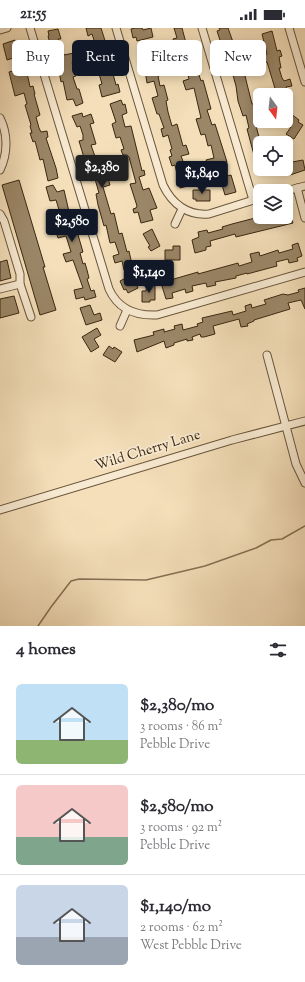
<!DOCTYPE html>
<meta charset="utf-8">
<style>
:root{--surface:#fff;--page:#f7f7f7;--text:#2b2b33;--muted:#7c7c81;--line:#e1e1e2;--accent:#111827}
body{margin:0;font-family:"Sorts Mill Goudy",serif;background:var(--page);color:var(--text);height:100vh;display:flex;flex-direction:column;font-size:15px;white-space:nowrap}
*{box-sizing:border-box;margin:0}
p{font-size:13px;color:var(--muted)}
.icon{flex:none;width:22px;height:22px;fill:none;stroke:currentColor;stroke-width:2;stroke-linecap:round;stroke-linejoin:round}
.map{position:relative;height:598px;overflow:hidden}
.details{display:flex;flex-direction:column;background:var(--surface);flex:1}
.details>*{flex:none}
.guide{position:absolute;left:12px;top:12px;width:281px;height:36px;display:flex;gap:8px}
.needle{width:26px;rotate:165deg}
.tools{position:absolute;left:253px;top:60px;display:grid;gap:8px}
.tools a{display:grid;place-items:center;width:40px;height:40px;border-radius:6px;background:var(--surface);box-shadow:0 2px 10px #0003;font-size:20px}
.price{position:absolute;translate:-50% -34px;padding:0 9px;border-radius:4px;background:var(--accent);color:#fff;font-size:13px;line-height:26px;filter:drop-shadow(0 1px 2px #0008)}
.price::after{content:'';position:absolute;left:50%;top:24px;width:12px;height:9px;margin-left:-6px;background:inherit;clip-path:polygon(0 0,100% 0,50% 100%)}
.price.selected{background:#222;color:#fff}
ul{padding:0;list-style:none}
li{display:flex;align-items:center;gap:12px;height:100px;padding:0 16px}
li+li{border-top:1px solid var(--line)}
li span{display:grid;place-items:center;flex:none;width:112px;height:80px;border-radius:6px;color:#555}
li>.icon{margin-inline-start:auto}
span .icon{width:48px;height:48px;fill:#fffc;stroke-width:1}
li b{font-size:17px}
h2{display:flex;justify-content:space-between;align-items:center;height:48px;padding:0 16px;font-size:17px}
.pill{padding:0 14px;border-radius:6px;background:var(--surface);box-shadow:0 2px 10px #0003;font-size:14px;line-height:36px}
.pill.selected{background:var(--accent);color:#fff}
.status{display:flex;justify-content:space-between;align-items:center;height:28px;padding:0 20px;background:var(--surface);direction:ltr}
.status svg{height:11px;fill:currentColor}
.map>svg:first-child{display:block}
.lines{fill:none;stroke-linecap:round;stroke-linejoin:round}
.stream{stroke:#847053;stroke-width:1.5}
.building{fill:#9b8768;stroke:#3a2710}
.minor-casing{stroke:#68553a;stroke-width:9}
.minor{stroke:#f8ead2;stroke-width:7}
.labels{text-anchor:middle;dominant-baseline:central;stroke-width:3.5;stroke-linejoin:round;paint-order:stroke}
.street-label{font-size:14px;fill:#3a2710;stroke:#f8ead2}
</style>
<div class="status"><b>21:55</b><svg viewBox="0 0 49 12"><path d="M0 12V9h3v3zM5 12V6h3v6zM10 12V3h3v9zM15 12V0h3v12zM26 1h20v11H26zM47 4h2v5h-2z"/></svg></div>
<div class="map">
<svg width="305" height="598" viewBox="0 0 305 598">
<rect width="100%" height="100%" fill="#f4dfba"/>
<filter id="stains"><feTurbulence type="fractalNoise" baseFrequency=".005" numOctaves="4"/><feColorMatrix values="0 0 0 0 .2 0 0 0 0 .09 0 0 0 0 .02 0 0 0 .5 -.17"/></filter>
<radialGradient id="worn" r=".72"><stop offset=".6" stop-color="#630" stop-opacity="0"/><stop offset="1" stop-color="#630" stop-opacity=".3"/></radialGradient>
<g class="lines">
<!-- stream -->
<path class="stream" d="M38,598L51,579L71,553L79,551L146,552L205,538L256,520L271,512L282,511L305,498"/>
</g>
<!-- building -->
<g class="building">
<path d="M86,0H101L107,19H105L106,24L101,25L104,37L106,36L107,40L113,39L115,46H113L116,57L118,56L120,64L102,69L99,57L102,56L94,28L89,29L86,21L96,18L92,6L88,8Z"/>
<path d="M135,0H142L143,2L151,0L153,9L137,13L136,9L133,10L131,1Z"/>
<path d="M174,0H182L186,15L191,13L196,33H197L199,41H197L201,53L203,52L211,81L207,82L212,97L215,96L227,134L223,135L227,148L231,147L236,164L225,167L219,147L214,148L211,138L208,139L206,132L214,130L211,117L208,118L205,106L201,107L196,91L201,90L194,60L186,62L183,53L189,51L182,23L177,25L173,11L177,10Z"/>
<path d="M219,0H228L238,28L236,29L240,41L248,38L250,46L245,48L252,76H254L258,89L254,90L260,113V142H258L247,101L249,100L246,87L243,88L238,73L236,58L233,47H231L227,27H225L217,3L220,2Z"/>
<path d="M58,1L61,11H58L61,24L63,23L64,27L74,25L76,33L72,34L76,48L73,49L77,61H79L83,75L76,78L73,71L67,72L63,53L61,54L57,33L55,34L48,8H49L48,3Z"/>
<path d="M272,3L277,23L280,22L282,28L279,29L281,40H279L282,50L284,53L290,51L292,58L286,59L289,67H277L267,34L264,35L262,30L267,26L262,6Z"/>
<path d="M15,12L17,22L22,21L28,41H26L29,54L30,59L33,58L35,66H34L40,87L36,89L39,100L41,104L47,103L48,109L46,110L56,140L58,150L48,153L43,131L40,132L35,113L33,114L30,105H32L30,98L31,97L25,77L27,76L24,65L15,68L9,44L16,42L13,30L7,32L3,16Z"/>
<path d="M150,21L155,39L163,37L166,46L158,48L160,58L164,57L168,72L166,73L168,84L172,98L177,96L183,118L186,117L189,126L181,128L192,157L180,160L175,137L172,138L169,129L172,128L170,122L172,121L168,107L163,109L161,101L164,100L159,86H157L152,70L158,68L154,53L147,55L144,36L138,24Z"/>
<path d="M121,72L123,77L125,76L127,85L122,87L125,99L131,98L142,143L144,142L145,147L139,149L143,162L149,160L157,180L150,182L153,192L141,195L138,184L134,185L133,181L136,180L137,178L130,156L136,155L129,129L127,127H123L121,122L124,121L120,109L116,110L112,96L116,94L110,76Z"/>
<path d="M82,85L83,89L91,86L94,95L90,96L96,116L91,117L100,143L105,141L110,157L103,159L111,186L114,185L119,206L122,205L127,224L129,223L131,232L133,239L124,242L122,233L115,235L113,228L119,226L115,214L110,215L106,197L104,198L98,177L96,166L99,165L95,151L91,153L79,113L83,112V107L80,98L77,99L72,88Z"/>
<path d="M291,86L299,92L298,94L303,97L294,111L286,106L291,99L285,95Z"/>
<path d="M303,132L305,142L290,147L287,135Z"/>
<path d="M19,152L45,239H43L56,282L40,287L2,157Z"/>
<path d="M53,157L57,164L64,162L73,201L76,200L83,224L80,225L83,236L85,235L87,242L89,250L87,251L91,263L94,262L96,269L85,272L84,269L76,271L74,262L83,260L73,232L66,234L63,226L71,224L66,208L58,210L55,201L64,198L56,172L50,173L46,159Z"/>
<path d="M193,162H210V173H196V171H193Z"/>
<path d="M286,174L293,195L236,209L235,206L210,213L211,218L206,219V222L195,225L192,212L199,209L198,204L207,202L208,205L223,201L222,199L232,196L259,189H286Z"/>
<path d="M152,201L160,218L151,223L148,219L150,218L143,206Z"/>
<path d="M298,215L302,228L297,230L298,233L289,235L288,231L276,234L277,238L247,246V245L236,248V250L215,254L216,257L207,259L206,255L192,258L193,263L186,265L185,261L172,265L173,270L166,271L161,255H163L162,251L167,250V253L198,244V246L238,235L239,238L252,234L250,226L259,224L260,228L278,222L279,225L293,221L292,217Z"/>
<path d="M173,218H180V232H165V222H173Z"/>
<path d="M7,232L11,250L0,253V234Z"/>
<path d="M132,247L138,260L128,265L126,261L124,262L120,253Z"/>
<path d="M147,256H155V272H150V274H142V263H146Z"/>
<path d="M305,260V281L301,272L288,275L290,281L254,292V293L247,296L248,298L241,299L239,291L213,298L215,306L204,309H201L200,306L192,309L193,312L187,313V311L174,315V317L166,320L164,313L137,324L134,312L154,307L153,304L164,301V304L175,301L174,298L182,296L183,302L198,298L197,296L203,294L202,290L232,283L233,287L246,283L245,278L251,276L252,280L266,276L264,272L283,266L288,267L299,264L298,262Z"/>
<path d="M14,268L19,285L0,290V271Z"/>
<path d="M90,277L94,287L100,285L102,292L86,297L80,280Z"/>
<path d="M97,300L101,307L94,311L99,319L91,324L82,309Z"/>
<path d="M109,318L113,321L114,319L122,324L115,334L103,327Z"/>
</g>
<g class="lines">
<defs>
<g id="minor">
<path d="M30,0L109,261C118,281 135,288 157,287L305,244"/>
<path d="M116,0L163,157C172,176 188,188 209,186L260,170"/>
<path d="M202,0L253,172"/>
<path d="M289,0L305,54"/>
<path d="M0,2L7,0"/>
<path d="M0,90C8,106 8,125 0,142"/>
<path d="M297,160L305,190"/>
<path d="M286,163L305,158"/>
<path d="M0,186L4,193L20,246V256L31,289"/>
<path d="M175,196L182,181"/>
<path d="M0,261L20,256"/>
<path d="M120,298L127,282"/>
<path d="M267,327L296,436L305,455"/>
<path d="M0,482L232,412L305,393"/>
</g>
</defs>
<!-- minor casing -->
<use href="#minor" class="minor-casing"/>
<!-- minor -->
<use href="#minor" class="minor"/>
</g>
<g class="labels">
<!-- street labels -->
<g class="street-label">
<text transform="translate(148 423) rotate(-17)">Wild Cherry Lane</text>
</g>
</g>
<rect width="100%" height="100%" filter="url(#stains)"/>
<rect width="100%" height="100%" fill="url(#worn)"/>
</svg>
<div class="tools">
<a><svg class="needle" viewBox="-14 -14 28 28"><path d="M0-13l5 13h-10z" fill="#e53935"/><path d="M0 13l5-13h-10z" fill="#7c7c81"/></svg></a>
<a><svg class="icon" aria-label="locate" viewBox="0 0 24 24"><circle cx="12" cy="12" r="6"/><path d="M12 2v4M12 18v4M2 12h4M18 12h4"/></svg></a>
<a><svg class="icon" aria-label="layers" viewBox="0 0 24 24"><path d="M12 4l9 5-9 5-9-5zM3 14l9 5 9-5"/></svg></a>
</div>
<b class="price selected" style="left:102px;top:161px">$2,380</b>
<b class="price" style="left:202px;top:167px">$1,840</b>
<b class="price" style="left:72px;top:215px">$2,580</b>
<b class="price" style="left:149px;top:266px">$1,140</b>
<div class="guide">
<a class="pill">Buy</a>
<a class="pill selected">Rent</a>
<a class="pill">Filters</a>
<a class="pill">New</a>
</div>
</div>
<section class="details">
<h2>4 homes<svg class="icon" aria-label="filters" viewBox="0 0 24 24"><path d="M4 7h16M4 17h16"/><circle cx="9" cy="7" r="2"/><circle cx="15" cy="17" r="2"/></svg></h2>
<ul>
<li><span style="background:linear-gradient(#bfe0f5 70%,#8fb573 0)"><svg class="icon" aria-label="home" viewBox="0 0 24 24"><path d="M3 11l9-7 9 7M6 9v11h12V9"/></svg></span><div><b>$2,380/mo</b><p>3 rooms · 86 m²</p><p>Pebble Drive</p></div></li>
<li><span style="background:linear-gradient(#f6c9c9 65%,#7fa58c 0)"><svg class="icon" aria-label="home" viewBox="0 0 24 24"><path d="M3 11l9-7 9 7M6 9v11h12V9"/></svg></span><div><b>$2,580/mo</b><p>3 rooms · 92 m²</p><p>Pebble Drive</p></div></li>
<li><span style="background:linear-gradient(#c9d6e8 65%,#9aa5b1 0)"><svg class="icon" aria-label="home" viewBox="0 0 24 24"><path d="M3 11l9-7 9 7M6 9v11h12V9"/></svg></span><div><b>$1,140/mo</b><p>2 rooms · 62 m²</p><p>West Pebble Drive</p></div></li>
</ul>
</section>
